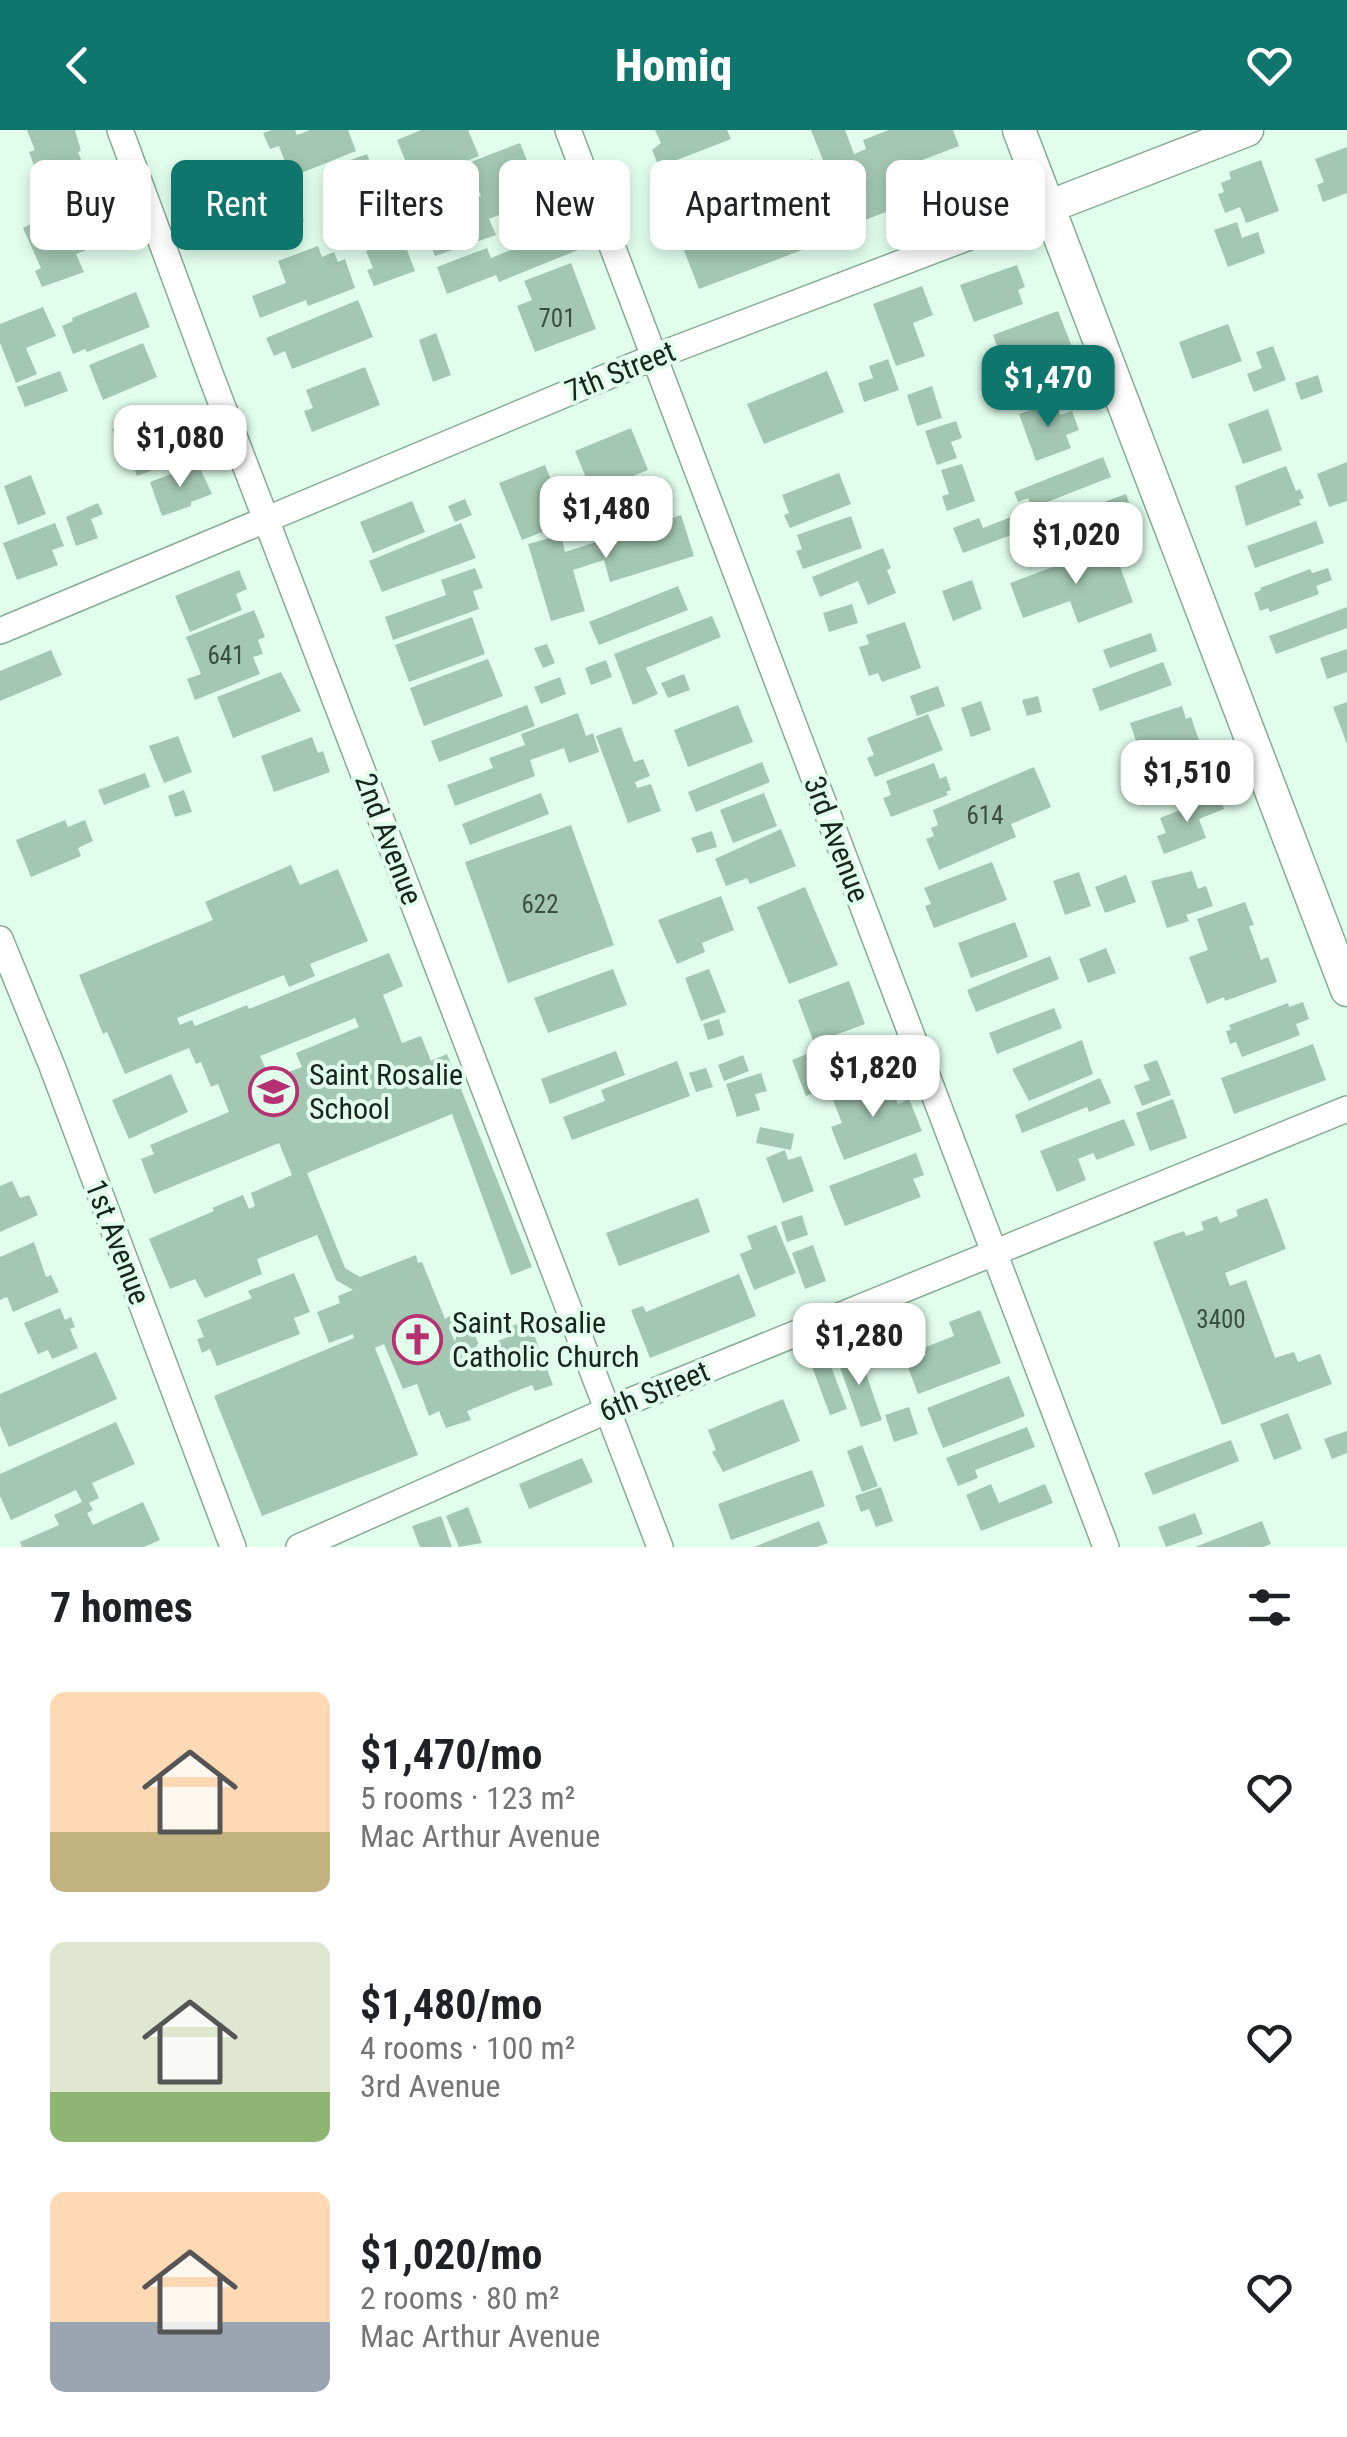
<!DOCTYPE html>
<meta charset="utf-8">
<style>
:root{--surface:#fff;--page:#f6f6f6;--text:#202124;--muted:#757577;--accent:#0f766e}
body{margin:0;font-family:"Roboto Condensed",sans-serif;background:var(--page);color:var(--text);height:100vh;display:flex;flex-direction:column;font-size:38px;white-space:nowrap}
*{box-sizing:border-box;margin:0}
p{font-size:32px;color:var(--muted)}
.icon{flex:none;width:55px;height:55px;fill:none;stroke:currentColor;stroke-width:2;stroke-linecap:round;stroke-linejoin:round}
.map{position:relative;height:1417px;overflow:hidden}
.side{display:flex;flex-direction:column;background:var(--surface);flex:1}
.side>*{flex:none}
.guide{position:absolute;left:30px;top:30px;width:1288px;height:90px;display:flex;gap:20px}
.price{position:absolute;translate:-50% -85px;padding:0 22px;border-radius:20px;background:#fff;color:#222;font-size:32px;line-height:65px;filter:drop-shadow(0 2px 5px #0008)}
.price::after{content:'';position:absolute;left:50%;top:60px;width:30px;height:22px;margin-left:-15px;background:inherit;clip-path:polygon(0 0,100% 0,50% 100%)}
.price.active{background:var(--accent);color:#fff}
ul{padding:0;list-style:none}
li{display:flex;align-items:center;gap:30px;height:250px;padding:0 50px}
li span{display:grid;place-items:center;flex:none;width:280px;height:200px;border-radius:15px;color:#555}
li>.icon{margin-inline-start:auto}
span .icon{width:120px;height:120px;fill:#fffc;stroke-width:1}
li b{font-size:42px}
h2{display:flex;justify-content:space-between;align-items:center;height:120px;padding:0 50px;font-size:42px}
.pill{padding:0 35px;border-radius:15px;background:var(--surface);box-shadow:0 5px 15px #0003;font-size:35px;line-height:90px}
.pill.active{background:var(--accent);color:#fff}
header{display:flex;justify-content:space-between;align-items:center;height:130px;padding:0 50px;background:var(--accent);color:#fff;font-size:45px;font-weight:800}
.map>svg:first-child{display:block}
.building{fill:#a3c7b2;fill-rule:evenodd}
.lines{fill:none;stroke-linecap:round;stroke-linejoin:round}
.minor-casing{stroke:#87aa95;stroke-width:28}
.tertiary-casing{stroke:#87aa95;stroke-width:35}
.minor{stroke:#fff;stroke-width:25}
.tertiary{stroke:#fff;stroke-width:32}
.labels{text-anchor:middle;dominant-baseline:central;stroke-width:8;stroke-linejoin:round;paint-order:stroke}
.number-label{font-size:25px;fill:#3a4e42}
.street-label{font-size:30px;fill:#17251d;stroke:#e1feed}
.poi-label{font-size:30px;fill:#17251d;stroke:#e1feed;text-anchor:start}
</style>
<header><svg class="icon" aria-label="back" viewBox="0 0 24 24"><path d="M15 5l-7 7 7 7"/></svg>Homiq<svg class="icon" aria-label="heart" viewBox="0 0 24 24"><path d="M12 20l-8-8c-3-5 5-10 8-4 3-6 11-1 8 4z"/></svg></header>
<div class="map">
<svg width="1347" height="1417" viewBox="0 0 1347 1417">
<rect width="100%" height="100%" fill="#e1feed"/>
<!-- building -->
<g class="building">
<path d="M27,0H75L81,21L78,22L91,56L59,69L47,37L36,41L29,22L35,20Z"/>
<path d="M272,0H295L297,5L310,0H348L356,21L291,47L279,16L270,19L263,3Z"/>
<path d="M421,0H468L479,26L414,53L397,10Z"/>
<path d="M655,0H727L731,9L659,37L652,20L661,13Z"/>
<path d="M811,0H845L854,24L866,19L863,10L889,0H953L959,16L886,44L899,77L849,96Z"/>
<path d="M520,13L534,48L526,51L534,71L489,89L496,105L435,126L427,107L434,104L432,98L469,84L464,72L481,66L468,33Z"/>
<path d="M1347,17V63L1323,72L1317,55L1324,52L1315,29Z"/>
<path d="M367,24L376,49L340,62L331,37Z"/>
<path d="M812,29L842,105L699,159L678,105L781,66L772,45Z"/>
<path d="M1261,30L1279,81L1246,93L1240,77L1225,83L1218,64L1224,62L1221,53L1231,49L1229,42Z"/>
<path d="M728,33L736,55L722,60L720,56L675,73L668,55Z"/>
<path d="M290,53L304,91L238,117L223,79Z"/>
<path d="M110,65L126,104L76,124L84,142L42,157L35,141L41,138L23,98L39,90L38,87L56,80L59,85Z"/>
<path d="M1237,92L1242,108L1258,102L1265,123L1228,137L1214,100Z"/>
<path d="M568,97L578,120L499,152L496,145L447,164L437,137L487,118L491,128Z"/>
<path d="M402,107L415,141L374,156L367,140L373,138L366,121Z"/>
<path d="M318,116L322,127L334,122L338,132L345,129L355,158L308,176L306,170L260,188L252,166L286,153L278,131Z"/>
<path d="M571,133L596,199L535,222L517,176L532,170L524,151Z"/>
<path d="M1017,135L1025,157L1018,160L1023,174L974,192L960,155Z"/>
<path d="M922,156L933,185L913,193L925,226L896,236L873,174Z"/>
<path d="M136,162L150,197L87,222L85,219L73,224L62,196L73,191L72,188Z"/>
<path d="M358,170L373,207L292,239L285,221L274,226L266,208Z"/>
<path d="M43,177L56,206L26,218L37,244L16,253L0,213V194Z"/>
<path d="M1058,181L1072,217L1068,218L1071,224L1066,227L1071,239L1002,266L994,245L1006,241L993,205Z"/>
<path d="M1228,194L1242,231L1192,249L1179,212Z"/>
<path d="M436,203L451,245L433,252L419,210Z"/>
<path d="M143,213L157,247L103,270L89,235Z"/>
<path d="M1273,216L1286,250L1254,262L1247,244L1262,238L1256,222Z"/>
<path d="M888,229L899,260L864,272L858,253L873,248L869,236Z"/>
<path d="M365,237L380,275L312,302L304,281L313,278L306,260Z"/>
<path d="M60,241L68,261L25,277L17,257Z"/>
<path d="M827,241L844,282L764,314L747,274Z"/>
<path d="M1318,245L1323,262L1301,270L1295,253Z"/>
<path d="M932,256L942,288L917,296L907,265Z"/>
<path d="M1055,271L1060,285L1072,281L1079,300L1066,305L1071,318L1036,331L1019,284Z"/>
<path d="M1268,279L1282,320L1243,334L1228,294Z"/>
<path d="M163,280L182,329L137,346L126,317L119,320L112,299Z"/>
<path d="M956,291L962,308L951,312L957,328L937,335L925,301Z"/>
<path d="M631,298L648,340L592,362L575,321Z"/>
<path d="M1103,327L1111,347L1032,378L1028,368L1018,372L1014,362Z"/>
<path d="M1347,332V371L1329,377L1317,344Z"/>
<path d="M198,334L212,364L191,372V376L162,386L150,352Z"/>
<path d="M962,334L975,371L947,381L942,366L949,364L941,340Z"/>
<path d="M545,335L568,392L522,410L499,353Z"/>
<path d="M1286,336L1296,361L1300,359L1304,368L1299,370L1301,375L1246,396L1235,356Z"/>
<path d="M839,343L851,374L790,398L784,385L789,383L782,365Z"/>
<path d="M31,345L46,384L18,395L4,356Z"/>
<path d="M1126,364L1134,386L1102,398L1106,411L1065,426L1052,391Z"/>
<path d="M465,369L472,385L455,392L448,376Z"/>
<path d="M412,371L425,402L373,423L360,392Z"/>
<path d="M98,373L103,384L91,389L98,408L76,416L66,387Z"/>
<path d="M681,385L694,426L610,452L604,430L573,440L585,481L551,491L528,414L561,405L565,422Z"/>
<path d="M1016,385L1022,401L963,423L953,398L979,388L983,398Z"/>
<path d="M851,386L862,418L803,439L796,421L802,419L797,405Z"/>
<path d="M1316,391L1324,413L1255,438L1247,416Z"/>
<path d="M55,393L64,416L52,420L58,435L17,450L3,413Z"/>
<path d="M461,393L476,428L382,462L369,431Z"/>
<path d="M1045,401L1053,425L1027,434L1019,410Z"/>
<path d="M1112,415L1133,472L1078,493L1070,471L1023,488L1010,453Z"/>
<path d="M883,418L891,438L887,440L896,463L868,475L858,451L820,467L812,447Z"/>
<path d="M475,438L483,458L473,461L479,479L393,510L385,487L446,465L441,450Z"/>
<path d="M1328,438L1332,450L1316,456L1319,464L1270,482L1268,478L1260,481L1254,463L1261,460L1260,458L1310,439L1312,443Z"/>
<path d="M239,440L247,459L236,464L242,480L190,502L175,466Z"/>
<path d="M972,450L982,479L953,491L942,461Z"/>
<path d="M678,456L688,480L599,515L589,492Z"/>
<path d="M852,474L858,493L829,502L823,483Z"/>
<path d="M1347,477V498L1276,524L1269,506Z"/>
<path d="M254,480L265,507L258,510L263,524L253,527L260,544L195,570L187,549L201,544L186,507Z"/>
<path d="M712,486L721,507L646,538L658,564L633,575L614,524Z"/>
<path d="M472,487L485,524L409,552L395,515Z"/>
<path d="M905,492L921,538L882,552L878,543L869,546L859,517L869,514L866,505Z"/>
<path d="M1151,503L1157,521L1110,538L1103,520Z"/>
<path d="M547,514L555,533L543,538L534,518Z"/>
<path d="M1347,519V542L1327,549L1320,528Z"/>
<path d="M51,520L62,545L0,571V541Z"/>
<path d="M488,529L503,566L424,596L410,558Z"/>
<path d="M606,530L612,547L591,555L585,538Z"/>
<path d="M1163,532L1172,555L1100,581L1092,559Z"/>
<path d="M281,542L301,581L233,608L217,567Z"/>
<path d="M684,544L690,560L668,568L661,553Z"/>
<path d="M560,547L566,564L541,574L534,557Z"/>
<path d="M938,556L945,576L917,586L910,566Z"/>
<path d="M1038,566L1042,582L1027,586L1022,570Z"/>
<path d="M981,571L991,600L971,607L961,578Z"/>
<path d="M1347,572V614L1333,577Z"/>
<path d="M527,575L535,596L439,632L431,611Z"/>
<path d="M738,575L753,612L688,637L674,600Z"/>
<path d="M1182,576L1186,589L1191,587L1199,610L1142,629L1130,593Z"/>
<path d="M578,583L586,606L593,603L599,622L569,633L564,618L530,630L535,646L455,676L447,655L493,638L489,628L525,615L521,604Z"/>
<path d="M928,584L943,620L875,647L867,628L874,625L867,608Z"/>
<path d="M621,597L634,632L643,629L650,646L635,652L637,658L651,654L661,681L628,693L596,606Z"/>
<path d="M178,606L192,642L164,653L149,616Z"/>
<path d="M312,607L318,623L323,621L330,642L274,662L261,626Z"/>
<path d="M762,632L770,652L696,682L688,662Z"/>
<path d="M934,633L940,649L946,646L951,660L946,662L948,665L891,687L883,668L891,665L886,651Z"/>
<path d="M1034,637L1051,677L1011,694L1016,707L939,740L926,709L934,706L931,698L938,695L933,680Z"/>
<path d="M145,643L150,657L104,675L98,660Z"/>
<path d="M184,660L192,682L175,687L168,666Z"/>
<path d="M541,663L549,684L470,715L462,694Z"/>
<path d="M764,663L777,696L733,713L720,680Z"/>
<path d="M1219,665L1224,679L1199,689L1206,708L1164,724L1157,706L1166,703L1160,688Z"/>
<path d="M65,690L68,697L85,690L93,711L78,718L81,726L31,747L16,710Z"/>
<path d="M571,695L614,815L508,853L465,732Z"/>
<path d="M781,699L796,736L750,754L747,748L726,756L715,729Z"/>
<path d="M712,701L717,717L697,723L691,708Z"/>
<path d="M992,732L1007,770L934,798L925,776L931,774L924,758Z"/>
<path d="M291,735L300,755L338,739L368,811L310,834L315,846L289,857L284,845L177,888L180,895L192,890L195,896L247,875L249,879L389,823L403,856L383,865L402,913L421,906L431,931L447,924L532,1137L511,1145L452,984L307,1043L345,1138L360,1147L416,1125L418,1133L422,1132L445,1189L451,1185L456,1196L449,1198L455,1212L457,1204L467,1201L475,1205L478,1213L475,1220L513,1205L509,1197L525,1191L529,1199L531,1197L553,1255L535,1261L532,1255L467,1281L471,1290L446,1298L439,1281L429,1286L417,1254L403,1259L384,1214L375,1218L418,1325L262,1386L214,1266L354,1208L353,1204L329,1213L317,1182L340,1173L338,1166L353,1160L336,1150L317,1105L257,1129L262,1144L205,1168L195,1149L170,1159L149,1109L214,1081L212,1078L243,1065L249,1079L255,1076L251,1063L292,1045L279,1013L154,1064L141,1029L154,1024L150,1015L229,982L218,954L211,957L201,932L196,934L189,918L125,944L107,902L103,904L79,845L213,790L205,772ZM355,888L359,897L296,923L302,937L270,949L260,926Z"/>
<path d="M1192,741L1198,759L1206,756L1213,776L1186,785L1189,791L1167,798L1151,751Z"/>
<path d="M1079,742L1091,776L1065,785L1053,751Z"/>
<path d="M1126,745L1136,772L1105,783L1095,757Z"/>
<path d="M805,757L838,835L789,854L757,777Z"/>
<path d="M721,766L734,800L702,813L705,822L677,834L658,790Z"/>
<path d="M1245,772L1254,795L1249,796L1261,830L1268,827L1277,852L1225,871L1224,867L1207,874L1189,827L1208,820L1197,789Z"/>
<path d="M1015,792L1028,827L971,848L958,813Z"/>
<path d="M1106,818L1116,843L1088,853L1079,829Z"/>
<path d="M1050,826L1059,849L976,882L967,860Z"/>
<path d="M613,839L627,875L548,903L534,868Z"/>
<path d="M709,839L726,882L701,891L685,848Z"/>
<path d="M849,851L865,894L814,913L798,870Z"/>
<path d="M1303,872L1309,889L1296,894L1300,905L1242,927L1236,912L1230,914L1226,901L1231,900L1229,895L1288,873L1289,877Z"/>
<path d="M1054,878L1062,898L997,924L989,903Z"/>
<path d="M719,889L724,905L708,910L703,894Z"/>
<path d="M883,910L892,933L806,966L792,930L839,911L845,925Z"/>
<path d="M1082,910L1093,944L1029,971L1012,939Z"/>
<path d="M1313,914L1326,950L1234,984L1221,948Z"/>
<path d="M616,921L625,945L550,974L541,949Z"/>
<path d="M743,925L749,941L724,951L718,935Z"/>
<path d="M1157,930L1171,965L1142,976L1134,956L1150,950L1143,935Z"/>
<path d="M677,931L690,966L572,1010L563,987L605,971L601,960Z"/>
<path d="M706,938L713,957L696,962L689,943Z"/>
<path d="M761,943L767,961L755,964L760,980L737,987L726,954Z"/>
<path d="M171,944L188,982L129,1009L112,970Z"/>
<path d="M1100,948L1111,973L1089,982L1087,977L1022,1003L1015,985Z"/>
<path d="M888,949L898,974L909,969L922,1001L844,1030L831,997L842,993L833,970Z"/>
<path d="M1173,969L1187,1008L1150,1021L1136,983Z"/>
<path d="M1124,989L1135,1015L1097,1030L1093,1023L1078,1029L1086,1050L1057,1062L1040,1021Z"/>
<path d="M760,997L794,1004L791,1020L756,1013Z"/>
<path d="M785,1020L788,1030L801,1026L814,1061L783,1073L766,1028Z"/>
<path d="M916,1023L924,1045L913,1049L921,1067L845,1096L829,1056Z"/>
<path d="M12,1051L20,1068L29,1065L38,1085L0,1102V1056Z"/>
<path d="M698,1068L710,1102L619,1136L606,1103Z"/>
<path d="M1267,1068L1286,1119L1225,1143L1230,1156L1246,1150L1275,1228L1294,1222L1298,1232L1320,1224L1332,1254L1222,1295L1153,1112L1184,1101L1186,1106L1204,1100L1201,1092L1217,1086L1220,1093L1238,1086L1236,1080Z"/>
<path d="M802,1085L808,1105L787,1112L781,1092Z"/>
<path d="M776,1095L796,1143L754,1160L740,1124L752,1119L747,1106Z"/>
<path d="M34,1112L46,1147L51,1145L59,1162L13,1182L7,1167L0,1170V1127Z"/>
<path d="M813,1115L826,1151L805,1159L792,1123Z"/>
<path d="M294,1143L310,1182L294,1188L300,1204L217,1236L210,1219L202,1223L197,1209L204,1207L197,1190L252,1168L248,1161Z"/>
<path d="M739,1144L756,1186L650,1228L631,1180L643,1176L646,1182Z"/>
<path d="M60,1178L65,1190L71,1187L75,1197L70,1199L78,1218L52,1229L48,1220L38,1224L24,1193Z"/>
<path d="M980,1180L1001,1233L918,1264L906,1232L926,1225L923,1218L954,1206L949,1192Z"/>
<path d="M857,1218L882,1290L861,1297L836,1226Z"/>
<path d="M96,1222L117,1269L9,1317L0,1296V1264Z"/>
<path d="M828,1228L847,1279L830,1285L811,1234Z"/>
<path d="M1009,1246L1025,1286L943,1318L927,1278Z"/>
<path d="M783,1269L800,1311L723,1342L712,1322L716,1320L708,1300Z"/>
<path d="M909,1277L918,1304L894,1312L885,1285Z"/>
<path d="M1288,1283L1302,1319L1274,1330L1260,1294Z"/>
<path d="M116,1292L135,1334L92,1353L99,1368L89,1373L93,1380L87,1383L93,1395L143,1372L160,1410L144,1417H22L20,1412L59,1395L54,1385L82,1372L76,1360L11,1390L0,1366V1344Z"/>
<path d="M1027,1297L1035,1317L975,1340L978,1348L958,1356L946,1328Z"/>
<path d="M1347,1301V1323L1332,1329L1324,1309Z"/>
<path d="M1231,1310L1239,1331L1153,1365L1144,1343Z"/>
<path d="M862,1315L878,1356L862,1362L847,1321Z"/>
<path d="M582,1328L593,1352L529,1379L519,1354Z"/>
<path d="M812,1340L825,1376L731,1410L718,1374Z"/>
<path d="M991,1354L999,1373L1045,1354L1053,1373L981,1401L966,1365Z"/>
<path d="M881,1357L893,1391L876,1397L869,1379L861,1382L855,1366Z"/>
<path d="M468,1377L482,1413L459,1417L446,1386Z"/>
<path d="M1195,1383L1203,1404L1166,1417L1158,1397Z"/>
<path d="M441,1386L452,1417H420L412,1396Z"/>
<path d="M819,1391L828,1413L817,1417H754Z"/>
<path d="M1262,1391L1271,1414L1263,1417H1195Z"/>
</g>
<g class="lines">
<defs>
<g id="minor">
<path d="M120,0L211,246L660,1417"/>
<path d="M568,0L1106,1417"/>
<path d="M0,501L654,227L1048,77"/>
<path d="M0,809L52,936L233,1417"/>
<path d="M299,1417L608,1280L1347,979"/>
</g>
<g id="tertiary">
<path d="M1019,0L1347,860"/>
<path d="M1048,77L1247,0"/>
</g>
</defs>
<!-- minor casing -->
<use href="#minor" class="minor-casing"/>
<!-- tertiary casing -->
<use href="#tertiary" class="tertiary-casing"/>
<!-- minor -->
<use href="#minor" class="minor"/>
<!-- tertiary -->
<use href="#tertiary" class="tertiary"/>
</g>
<!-- icons -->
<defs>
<symbol id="school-ring" viewBox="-11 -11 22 22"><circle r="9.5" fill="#e1feed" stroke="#b73072" stroke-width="1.5"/><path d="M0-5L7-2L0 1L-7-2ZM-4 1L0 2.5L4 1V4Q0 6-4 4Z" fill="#b73072"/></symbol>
<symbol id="church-ring" viewBox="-11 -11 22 22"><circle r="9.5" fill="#e1feed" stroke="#b73072" stroke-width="1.5"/><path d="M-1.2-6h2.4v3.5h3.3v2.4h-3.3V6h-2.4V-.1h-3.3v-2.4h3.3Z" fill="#b73072"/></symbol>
</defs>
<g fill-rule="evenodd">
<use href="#school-ring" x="246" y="934" width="55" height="55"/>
<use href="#church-ring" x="390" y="1182" width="55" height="55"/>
</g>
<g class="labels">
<!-- number labels -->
<g class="number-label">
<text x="557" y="188">701</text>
<text x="226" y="525">641</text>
<text x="985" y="685">614</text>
<text x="540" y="774">622</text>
<text x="1221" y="1189">3400</text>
</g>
<!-- street labels -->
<g class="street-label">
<text transform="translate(620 241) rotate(-22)">7th Street</text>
<text transform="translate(389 709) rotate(69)">2nd Avenue</text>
<text transform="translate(837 709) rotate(69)">3rd Avenue</text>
<text transform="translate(118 1112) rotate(69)">1st Avenue</text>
<text transform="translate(654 1261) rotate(-22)">6th Street</text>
</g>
<!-- poi labels -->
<g class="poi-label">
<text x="309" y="944">Saint Rosalie<tspan x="309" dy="34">School</tspan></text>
<text x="452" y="1192">Saint Rosalie<tspan x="452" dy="34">Catholic Church</tspan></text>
</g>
</g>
</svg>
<b class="price active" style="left:1048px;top:300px">$1,470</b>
<b class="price" style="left:180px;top:360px">$1,080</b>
<b class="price" style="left:606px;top:431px">$1,480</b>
<b class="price" style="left:1076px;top:457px">$1,020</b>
<b class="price" style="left:1187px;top:695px">$1,510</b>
<b class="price" style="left:873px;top:990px">$1,820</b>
<b class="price" style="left:859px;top:1258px">$1,280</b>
<div class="guide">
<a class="pill">Buy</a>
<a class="pill active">Rent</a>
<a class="pill">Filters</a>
<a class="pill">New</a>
<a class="pill">Apartment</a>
<a class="pill">House</a>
</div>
</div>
<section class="side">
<h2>7 homes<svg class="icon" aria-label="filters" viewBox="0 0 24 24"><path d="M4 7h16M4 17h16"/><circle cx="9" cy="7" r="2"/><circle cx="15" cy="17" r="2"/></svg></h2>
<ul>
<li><span style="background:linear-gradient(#ffd9b3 70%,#c2b280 0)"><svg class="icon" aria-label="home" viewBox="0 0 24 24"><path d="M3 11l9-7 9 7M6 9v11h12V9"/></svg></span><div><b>$1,470/mo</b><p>5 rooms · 123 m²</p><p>Mac Arthur Avenue</p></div><svg class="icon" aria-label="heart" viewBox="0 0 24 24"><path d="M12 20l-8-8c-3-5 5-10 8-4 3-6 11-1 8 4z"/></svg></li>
<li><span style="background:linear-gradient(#dfe7d0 75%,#8fb573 0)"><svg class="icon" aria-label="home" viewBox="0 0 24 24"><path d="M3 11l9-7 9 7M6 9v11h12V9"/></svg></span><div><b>$1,480/mo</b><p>4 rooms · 100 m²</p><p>3rd Avenue</p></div><svg class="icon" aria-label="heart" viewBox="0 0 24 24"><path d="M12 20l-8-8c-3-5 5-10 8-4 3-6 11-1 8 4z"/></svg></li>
<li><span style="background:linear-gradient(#ffd9b3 65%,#9aa5b1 0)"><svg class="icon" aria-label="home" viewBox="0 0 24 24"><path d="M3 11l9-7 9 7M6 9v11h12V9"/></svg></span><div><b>$1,020/mo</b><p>2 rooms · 80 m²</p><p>Mac Arthur Avenue</p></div><svg class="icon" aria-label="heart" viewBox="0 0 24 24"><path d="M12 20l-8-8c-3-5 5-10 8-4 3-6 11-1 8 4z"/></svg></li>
</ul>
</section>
